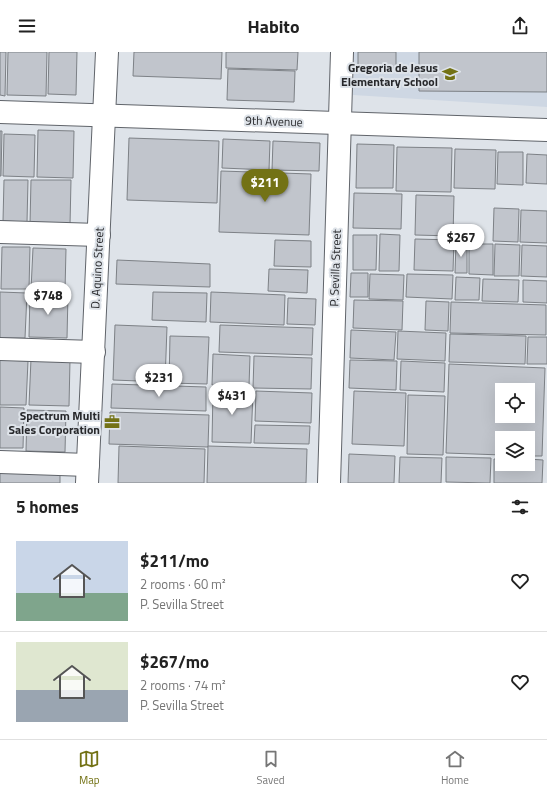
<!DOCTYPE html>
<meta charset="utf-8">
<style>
:root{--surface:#fff;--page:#f2f2f2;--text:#222;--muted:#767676;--line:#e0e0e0;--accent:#737215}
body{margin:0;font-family:"Titillium Web",sans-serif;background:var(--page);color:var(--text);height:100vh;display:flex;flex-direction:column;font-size:15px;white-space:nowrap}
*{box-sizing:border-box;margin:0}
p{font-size:13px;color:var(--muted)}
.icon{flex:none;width:22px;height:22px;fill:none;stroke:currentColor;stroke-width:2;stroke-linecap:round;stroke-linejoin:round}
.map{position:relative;height:431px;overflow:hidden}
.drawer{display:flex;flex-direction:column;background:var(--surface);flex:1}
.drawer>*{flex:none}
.tools{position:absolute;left:495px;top:331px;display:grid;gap:8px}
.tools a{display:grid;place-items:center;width:40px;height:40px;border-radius:0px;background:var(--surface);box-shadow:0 4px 16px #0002;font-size:20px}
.price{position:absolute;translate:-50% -34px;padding:0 9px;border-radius:14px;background:#fff;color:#222;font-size:13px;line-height:26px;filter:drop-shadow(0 1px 2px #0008)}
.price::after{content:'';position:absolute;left:50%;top:24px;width:12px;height:9px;margin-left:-6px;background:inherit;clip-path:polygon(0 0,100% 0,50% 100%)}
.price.active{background:var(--accent);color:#fff}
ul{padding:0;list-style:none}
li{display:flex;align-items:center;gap:12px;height:100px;padding:0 16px}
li+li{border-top:1px solid var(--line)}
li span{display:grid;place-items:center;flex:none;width:112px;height:80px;border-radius:0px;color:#555}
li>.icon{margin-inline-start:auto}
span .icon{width:48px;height:48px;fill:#fffc;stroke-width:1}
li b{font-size:17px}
h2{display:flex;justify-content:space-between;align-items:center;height:48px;padding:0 16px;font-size:17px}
header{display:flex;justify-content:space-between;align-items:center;height:52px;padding:0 16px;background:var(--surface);font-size:18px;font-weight:700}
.tab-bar{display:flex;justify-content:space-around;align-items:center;height:56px;border-top:1px solid var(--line);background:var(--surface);font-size:11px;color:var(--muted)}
.tab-bar a{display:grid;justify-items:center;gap:2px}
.tab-bar .active{color:var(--accent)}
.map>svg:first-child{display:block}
.built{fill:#ced7e3}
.building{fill:#c1c5cc;stroke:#7d8186;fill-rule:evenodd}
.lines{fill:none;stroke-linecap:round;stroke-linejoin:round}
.street-casing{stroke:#60646a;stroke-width:24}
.secondary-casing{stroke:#60646a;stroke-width:24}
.street{stroke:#fff;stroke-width:22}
.secondary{stroke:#fff;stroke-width:22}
.labels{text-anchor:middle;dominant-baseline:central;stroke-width:4;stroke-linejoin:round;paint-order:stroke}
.poi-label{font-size:12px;font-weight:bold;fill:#27282b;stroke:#dee3e9;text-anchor:end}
.street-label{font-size:12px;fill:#27282b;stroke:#dee3e9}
</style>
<header><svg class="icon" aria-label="menu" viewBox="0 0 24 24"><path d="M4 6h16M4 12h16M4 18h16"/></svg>Habito<svg class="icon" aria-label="share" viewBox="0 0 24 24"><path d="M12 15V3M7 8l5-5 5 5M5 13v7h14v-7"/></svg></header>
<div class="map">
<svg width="547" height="431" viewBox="0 0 547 431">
<rect width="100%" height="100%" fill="#dee3e9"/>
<!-- built -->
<path class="built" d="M354,0H547V55L353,43Z"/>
<!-- building -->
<g class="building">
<path d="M0,0H6L5,44L0,43Z"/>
<path d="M8,0H47L46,44L7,43Z"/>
<path d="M49,0H77L76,43L48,42Z"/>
<path d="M134,0H222L221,27L133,24Z"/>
<path d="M226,0H298L297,18L226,16Z"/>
<path d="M358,0H396V16L358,15Z"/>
<path d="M419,0H547V40L419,39Z"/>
<path d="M228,17L295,19L294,50L227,48Z"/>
<path d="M38,78L74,79L73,126L37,125Z"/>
<path d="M0,79H2L1,124H0Z"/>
<path d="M4,82L35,83L34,125L3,124Z"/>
<path d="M129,86L219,89L217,151L127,148Z"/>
<path d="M223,87L270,89L269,118L222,116Z"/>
<path d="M273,89L320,91L319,119L272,118Z"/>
<path d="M357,92L394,93L393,136H356Z"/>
<path d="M397,95L452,96L451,140L396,139Z"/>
<path d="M455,97L496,98L495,137L454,136Z"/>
<path d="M498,100H523V133L497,132Z"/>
<path d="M527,102L547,103V132L526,131Z"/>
<path d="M221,119L311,122L309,183L219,180Z"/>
<path d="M4,128H28L27,170L3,169Z"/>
<path d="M31,128H71L70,173L30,172Z"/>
<path d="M354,141L402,142L401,177L353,176Z"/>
<path d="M416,143L454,144L453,184L415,183Z"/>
<path d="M494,156L519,157L518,190L493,189Z"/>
<path d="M521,158L547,159V191L520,190Z"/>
<path d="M380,182L400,183L399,219H379Z"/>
<path d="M353,183H377L376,218H353Z"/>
<path d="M415,187L454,188L453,219L414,218Z"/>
<path d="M275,188L311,189V215L274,214Z"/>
<path d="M456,191H467V221H455Z"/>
<path d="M469,192H493V223L469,222Z"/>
<path d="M495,192L520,193L519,224H494Z"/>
<path d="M522,193L547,194V225L521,224Z"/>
<path d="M2,195H30L29,237H1Z"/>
<path d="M33,196L66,197L65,239L31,238Z"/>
<path d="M117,208L210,212V235L116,232Z"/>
<path d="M269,217L308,218L307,241L268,239Z"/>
<path d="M351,221H368V245H350Z"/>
<path d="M370,222L404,223L403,248L369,247Z"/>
<path d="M407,222L453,223L452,247L406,245Z"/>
<path d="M456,225L480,226L479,248H455Z"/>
<path d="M483,227L519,228L518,250L482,249Z"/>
<path d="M523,228L547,229V251L523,250Z"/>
<path d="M0,240L27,241L25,286H0Z"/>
<path d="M153,240L207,241L206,270L152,268Z"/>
<path d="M211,240L285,243L284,273L210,270Z"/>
<path d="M30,241L68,242L67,286L29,285Z"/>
<path d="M288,246L316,247L315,273L287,272Z"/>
<path d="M354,248L403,249L402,278L353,276Z"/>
<path d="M426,249L449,250L448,279L425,278Z"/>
<path d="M451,250L546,253V283L450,281Z"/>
<path d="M115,273L167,275L165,330L113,328Z"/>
<path d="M220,273L313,276L312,303L219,300Z"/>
<path d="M351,278L396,280L394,308L350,306Z"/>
<path d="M398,279L446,281L445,309L397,307Z"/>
<path d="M450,282L526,284L525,312L449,310Z"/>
<path d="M170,284L209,285L207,332L169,331Z"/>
<path d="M528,285H547V312H527Z"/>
<path d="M213,302L250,304L249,334L212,333Z"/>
<path d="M254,304L312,306L311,337L253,336Z"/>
<path d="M31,307L70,308L69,354L29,353Z"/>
<path d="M0,308L28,309L26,353H0Z"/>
<path d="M350,308L397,309L396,338L349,336Z"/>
<path d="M401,309L445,311L444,340L400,338Z"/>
<path d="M449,312L545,316L542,404H528V386H502V403L446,401ZM502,338H528V364H502Z"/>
<path d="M112,332L206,335V359L111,356Z"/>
<path d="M213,338L253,339L251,391L212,390Z"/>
<path d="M256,339L312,341L311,371L255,369Z"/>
<path d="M354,339L406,341L404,394L352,392Z"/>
<path d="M408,343L445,344L443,403L407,402Z"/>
<path d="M0,355L24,356L23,396H0Z"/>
<path d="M27,358L66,359L65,400L26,399Z"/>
<path d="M110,360L209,363L208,395L109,392Z"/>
<path d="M255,373L310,374L309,392L254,391Z"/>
<path d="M119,394L205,397L204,431H118Z"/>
<path d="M208,394L307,397L306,431H207Z"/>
<path d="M349,402L395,404L394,431H348Z"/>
<path d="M400,405L442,406L441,431H399Z"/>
<path d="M446,405L491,406L490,431L446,430Z"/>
<path d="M494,407H502V412H528V407L543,408L542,431H494Z"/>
<path d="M0,415L60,417V431H0Z"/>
</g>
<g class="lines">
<defs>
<g id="street">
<path d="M0,60L547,78"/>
<path d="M0,180L99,183"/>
<path d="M0,297L94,300"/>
<path d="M0,410L88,413"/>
<path d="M329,431L342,0"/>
</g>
<path id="secondary" d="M87,431L107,0"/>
</defs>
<!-- street casing -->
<use href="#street" class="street-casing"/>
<!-- secondary casing -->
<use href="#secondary" class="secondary-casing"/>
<!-- street -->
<use href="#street" class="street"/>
<!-- secondary -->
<use href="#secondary" class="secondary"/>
</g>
<!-- icons -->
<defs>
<symbol id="school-bare" viewBox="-9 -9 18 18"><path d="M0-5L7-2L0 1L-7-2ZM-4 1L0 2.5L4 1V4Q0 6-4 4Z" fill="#737215" stroke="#dee3e9" stroke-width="2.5" paint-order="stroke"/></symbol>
<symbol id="office-bare" viewBox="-9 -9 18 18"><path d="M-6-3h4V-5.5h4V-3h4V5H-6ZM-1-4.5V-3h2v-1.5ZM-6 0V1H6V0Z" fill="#737215" stroke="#dee3e9" stroke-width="2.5" paint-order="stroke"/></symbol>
</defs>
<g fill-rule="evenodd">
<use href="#school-bare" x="439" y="11" width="22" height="22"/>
<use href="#office-bare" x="101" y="359" width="22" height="22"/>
</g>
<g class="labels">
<!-- poi labels -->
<g class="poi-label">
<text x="438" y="15">Gregoria de Jesus<tspan x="438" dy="14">Elementary School</tspan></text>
<text x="100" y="363">Spectrum Multi<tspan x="100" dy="14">Sales Corporation</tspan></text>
</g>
<!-- street labels -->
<g class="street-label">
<text transform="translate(274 69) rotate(2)">9th Avenue</text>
<text transform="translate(97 216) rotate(-87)">D. Aquino Street</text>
<text transform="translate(335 216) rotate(-88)">P. Sevilla Street</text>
</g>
</g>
</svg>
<div class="tools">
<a><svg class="icon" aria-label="locate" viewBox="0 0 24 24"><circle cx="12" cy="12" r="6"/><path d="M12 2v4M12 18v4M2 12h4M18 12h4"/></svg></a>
<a><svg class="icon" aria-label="layers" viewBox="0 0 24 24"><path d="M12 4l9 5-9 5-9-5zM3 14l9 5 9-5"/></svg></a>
</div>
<b class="price active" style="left:265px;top:151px">$211</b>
<b class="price" style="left:461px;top:206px">$267</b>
<b class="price" style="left:48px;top:264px">$748</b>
<b class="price" style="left:159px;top:346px">$231</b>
<b class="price" style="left:232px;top:364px">$431</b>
</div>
<section class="drawer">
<h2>5 homes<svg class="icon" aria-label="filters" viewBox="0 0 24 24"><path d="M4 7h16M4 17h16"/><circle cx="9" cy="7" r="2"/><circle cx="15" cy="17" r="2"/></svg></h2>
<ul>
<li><span style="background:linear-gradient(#c9d6e8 65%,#7fa58c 0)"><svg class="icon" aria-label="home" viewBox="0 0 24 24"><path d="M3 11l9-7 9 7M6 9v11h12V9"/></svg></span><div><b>$211/mo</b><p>2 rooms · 60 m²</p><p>P. Sevilla Street</p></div><svg class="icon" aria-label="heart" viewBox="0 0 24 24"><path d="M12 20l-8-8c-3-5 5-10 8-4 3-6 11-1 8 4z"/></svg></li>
<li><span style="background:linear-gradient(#dfe7d0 60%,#9aa5b1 0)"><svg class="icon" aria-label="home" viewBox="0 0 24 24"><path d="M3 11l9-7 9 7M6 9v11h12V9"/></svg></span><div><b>$267/mo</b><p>2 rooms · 74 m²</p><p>P. Sevilla Street</p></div><svg class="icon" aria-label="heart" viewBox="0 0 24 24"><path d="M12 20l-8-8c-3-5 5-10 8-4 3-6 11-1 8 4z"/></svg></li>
</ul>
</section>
<nav class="tab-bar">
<a class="active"><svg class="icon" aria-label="map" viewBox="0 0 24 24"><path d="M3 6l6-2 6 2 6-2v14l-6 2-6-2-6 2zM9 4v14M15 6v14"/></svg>Map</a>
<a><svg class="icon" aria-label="saved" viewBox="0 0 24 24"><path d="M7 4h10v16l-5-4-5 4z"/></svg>Saved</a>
<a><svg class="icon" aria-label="home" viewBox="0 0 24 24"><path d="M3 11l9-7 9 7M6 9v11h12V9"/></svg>Home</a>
</nav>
